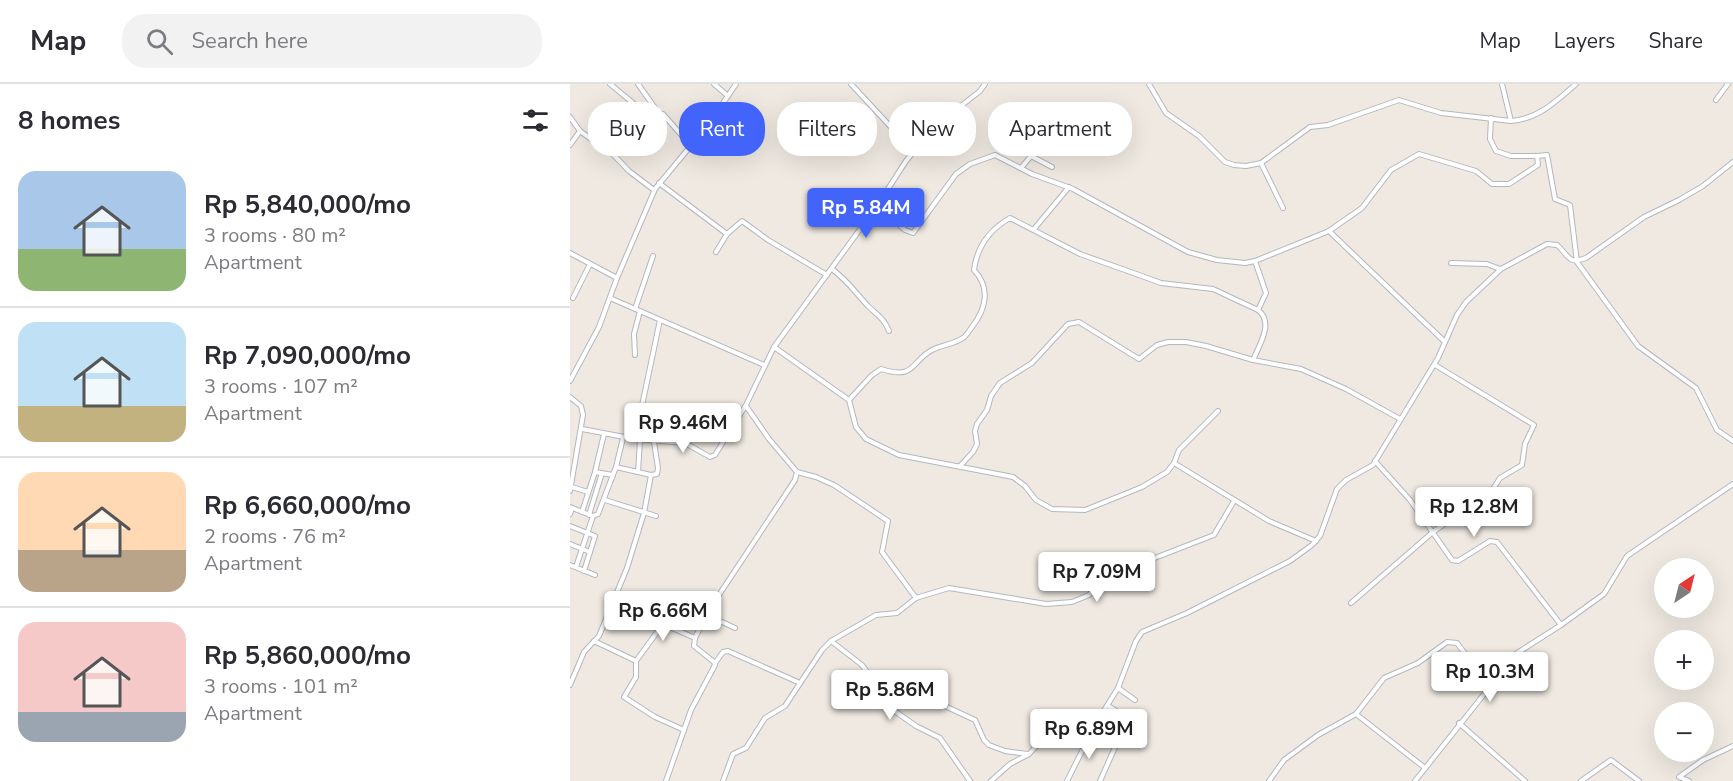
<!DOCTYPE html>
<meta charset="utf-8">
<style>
:root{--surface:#fff;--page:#f2f2f3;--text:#2b2b33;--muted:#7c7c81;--line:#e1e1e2;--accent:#4264fb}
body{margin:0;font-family:"Nunito Sans",sans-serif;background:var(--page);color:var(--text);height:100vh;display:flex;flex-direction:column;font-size:22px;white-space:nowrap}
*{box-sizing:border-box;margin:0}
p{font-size:20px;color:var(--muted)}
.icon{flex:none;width:33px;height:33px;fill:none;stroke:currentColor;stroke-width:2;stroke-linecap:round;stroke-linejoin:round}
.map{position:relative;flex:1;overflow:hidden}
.panel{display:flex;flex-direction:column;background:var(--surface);width:570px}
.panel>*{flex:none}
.banner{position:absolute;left:18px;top:18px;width:570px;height:54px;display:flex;gap:12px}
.needle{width:39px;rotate:35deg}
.buttons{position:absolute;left:1084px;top:474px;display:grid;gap:12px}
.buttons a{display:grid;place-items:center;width:60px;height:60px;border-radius:50%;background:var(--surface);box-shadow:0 6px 24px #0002;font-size:30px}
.price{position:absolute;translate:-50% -51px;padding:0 14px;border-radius:6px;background:#fff;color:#222;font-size:20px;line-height:39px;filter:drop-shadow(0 2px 3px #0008)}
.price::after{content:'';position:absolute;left:50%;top:36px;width:18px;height:14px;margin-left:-9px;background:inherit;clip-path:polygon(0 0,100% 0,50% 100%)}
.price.current{background:var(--accent);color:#fff}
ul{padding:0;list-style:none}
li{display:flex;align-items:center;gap:18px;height:150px;padding:0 18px}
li+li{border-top:2px solid var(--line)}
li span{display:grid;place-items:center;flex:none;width:168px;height:120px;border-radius:18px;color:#555}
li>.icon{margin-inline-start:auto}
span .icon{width:72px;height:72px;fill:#fffc;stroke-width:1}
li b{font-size:26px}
h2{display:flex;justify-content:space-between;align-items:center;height:72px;padding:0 18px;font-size:26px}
.tag{padding:0 21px;border-radius:24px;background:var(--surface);box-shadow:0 6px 24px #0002;font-size:21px;line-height:54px}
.tag.current{background:var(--accent);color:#fff}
header{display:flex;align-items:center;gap:36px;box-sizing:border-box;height:84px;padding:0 30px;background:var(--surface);border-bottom:2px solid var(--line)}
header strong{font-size:28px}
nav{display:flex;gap:33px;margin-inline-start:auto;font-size:21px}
.search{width:420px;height:54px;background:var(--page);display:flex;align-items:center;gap:15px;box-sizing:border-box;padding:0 21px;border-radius:24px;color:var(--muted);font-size:22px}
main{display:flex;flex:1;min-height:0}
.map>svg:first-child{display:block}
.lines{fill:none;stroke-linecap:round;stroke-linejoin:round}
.street-casing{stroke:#b4b7c1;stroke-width:6}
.street{stroke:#fff;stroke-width:4}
</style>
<header>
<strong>Map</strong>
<div class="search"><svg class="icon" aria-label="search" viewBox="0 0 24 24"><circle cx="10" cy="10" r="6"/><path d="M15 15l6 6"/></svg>Search here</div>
<nav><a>Map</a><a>Layers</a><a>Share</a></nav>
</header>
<main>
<section class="panel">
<h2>8 homes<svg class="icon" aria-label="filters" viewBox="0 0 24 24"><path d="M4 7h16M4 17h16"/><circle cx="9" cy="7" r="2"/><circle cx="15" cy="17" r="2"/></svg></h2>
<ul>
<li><span style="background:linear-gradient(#a9c7e8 65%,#8fb573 0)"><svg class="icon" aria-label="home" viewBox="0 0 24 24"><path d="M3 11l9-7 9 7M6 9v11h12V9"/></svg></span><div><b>Rp 5,840,000/mo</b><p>3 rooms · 80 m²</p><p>Apartment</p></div></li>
<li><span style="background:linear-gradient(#bfe0f5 70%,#c2b280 0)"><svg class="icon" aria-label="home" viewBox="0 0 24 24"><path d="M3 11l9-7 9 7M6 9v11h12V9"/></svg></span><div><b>Rp 7,090,000/mo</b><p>3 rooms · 107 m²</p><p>Apartment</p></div></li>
<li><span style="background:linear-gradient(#ffd9b3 65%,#b9a48a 0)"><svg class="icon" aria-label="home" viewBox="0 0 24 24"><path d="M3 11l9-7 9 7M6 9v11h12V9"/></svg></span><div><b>Rp 6,660,000/mo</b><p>2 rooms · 76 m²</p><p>Apartment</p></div></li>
<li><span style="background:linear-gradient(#f6c9c9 75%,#9aa5b1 0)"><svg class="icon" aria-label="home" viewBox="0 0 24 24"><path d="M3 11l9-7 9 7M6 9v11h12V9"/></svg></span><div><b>Rp 5,860,000/mo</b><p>3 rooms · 101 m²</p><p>Apartment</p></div></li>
</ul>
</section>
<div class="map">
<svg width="1163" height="697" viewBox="0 0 1163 697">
<rect width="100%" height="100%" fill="#efe9e1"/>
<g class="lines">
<defs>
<g id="street">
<path d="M40,0L80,33L84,34L93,30L120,61"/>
<path d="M68,0L85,24L80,33"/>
<path d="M144,0L158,12"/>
<path d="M281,0L344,68"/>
<path d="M579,0L596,29L629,52L655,78L664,81L676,82L691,79L740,43L758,41L829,16L871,29L941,37C968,35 987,17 1006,0"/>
<path d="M932,0L941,37"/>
<path d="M1146,16L1158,0"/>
<path d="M0,33L10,47L29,61L38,65L59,87L84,106"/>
<path d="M0,61L10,47"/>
<path d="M967,72L977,71L985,115L1000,121L1007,178L1068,262L1126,304L1147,346L1163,357"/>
<path d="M691,79L713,124"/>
<path d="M451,84L461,72L482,83"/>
<path d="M89,99L157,150"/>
<path d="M307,122L335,146L343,149L386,90L400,80L425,71L462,90L503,105L618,168L647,176L675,179L685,177L759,147L792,124L821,86L849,70L906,87L922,100H939L968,81L967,72H941L926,67L920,55L921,34"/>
<path d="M464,145L499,103"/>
<path d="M759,147L875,258"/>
<path d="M146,168L157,150L172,137L198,156L257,191"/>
<path d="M0,169L47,194"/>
<path d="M685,177L696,209L688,226"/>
<path d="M881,179L917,180L930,185"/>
<path d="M262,185C279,198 284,207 298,222C307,231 314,234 319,247"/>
<path d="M3,214L20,180"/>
<path d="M40,214L194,281"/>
<path d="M65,225L83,172"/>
<path d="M204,263L279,316L286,343L296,355L329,371L443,393L455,402L466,416L482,425L515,426L572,403L597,388L604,379L699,437L746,457"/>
<path d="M65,271L64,250L70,227"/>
<path d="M0,297L29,243L47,194L85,105L138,41L166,0"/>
<path d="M0,313L11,322L13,331L0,407"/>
<path d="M279,316L302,291L311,285C346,296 340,278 362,266C372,261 384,260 393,254C396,252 399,247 402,243C416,225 421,204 404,186C407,162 419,146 440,134L510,170L569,191L591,199L643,205L688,226C704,238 690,260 683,276"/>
<path d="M176,322L199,355L227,388L246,393L264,401L318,437L312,468L346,514"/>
<path d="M12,345L65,355L115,359L140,373L145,371L176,321L204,263L307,122L336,77L363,44L410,7L415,0"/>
<path d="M65,355L90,236"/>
<path d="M805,377L840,416L882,476L888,477L920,457L927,458L991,541"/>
<path d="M604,379L609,366L648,327"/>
<path d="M390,382L403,368L407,360L405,347L407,340L417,326L421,312L430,299L462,279L498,240L509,238L569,275L587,261L598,258H616L636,262L683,276L731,285L776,305L830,335"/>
<path d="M46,383L81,391L87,390L88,384L84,358"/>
<path d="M25,388L43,391"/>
<path d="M68,388L70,356"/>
<path d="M2,403L18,408"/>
<path d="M35,416L86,432"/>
<path d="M0,423L23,432L28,430L46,383L53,354"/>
<path d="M12,428L25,388L34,350"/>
<path d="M0,430L2,424"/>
<path d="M19,431L32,389"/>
<path d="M0,442L25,452L14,487"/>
<path d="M0,460L20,468"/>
<path d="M0,481L25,491"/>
<path d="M6,483L23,432"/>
<path d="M781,519L863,448L923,405L930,394L952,381L955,360L964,341L865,281"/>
<path d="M137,531L165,544"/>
<path d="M24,557L66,577V593L54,613L85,633L114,646"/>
<path d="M261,557L292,581L326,628L346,642L370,654L400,697"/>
<path d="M66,577L93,540L125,554"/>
<path d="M145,579L153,568L158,567L230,599"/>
<path d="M0,601L14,568L29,552L57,484L74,429L81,391"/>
<path d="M548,604L565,616"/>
<path d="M364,617L405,636L414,656L419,661L435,667L458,670"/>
<path d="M786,630L855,684"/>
<path d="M889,639L955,697"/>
<path d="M96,697L121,626L145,581L144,578L124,562L125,554L139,526L225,396L227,388"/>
<path d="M153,697L163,670L176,664L195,634L215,622L252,566L261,557L306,531L327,529L346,514L379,504L476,520L502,518L519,511L530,498L546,489L644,451L664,417"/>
<path d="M421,697L440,680L459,670L487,640L512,651L520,649L548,604L566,557L572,548L617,529L720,477L742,461L750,452L767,405L776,396L803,381L868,274L887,231L896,218L931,185L977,160L987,161C999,171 997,181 1016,174L1074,133L1109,116L1133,102L1163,78"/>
<path d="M497,697L521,649"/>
<path d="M530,697L555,641C555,630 546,627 538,622"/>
<path d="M699,697L714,676L748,651L786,630L814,594L848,579L877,558L887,559L917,599"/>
<path d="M845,697L915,609L918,591L922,585L991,541L1034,510L1057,472L1163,400"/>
<path d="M1011,697L1041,676L1069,697"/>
<path d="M1119,697L1109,693L1133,676L1163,662"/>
</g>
</defs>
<!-- street casing -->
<use href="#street" class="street-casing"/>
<!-- street -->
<use href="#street" class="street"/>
</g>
</svg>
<div class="buttons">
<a><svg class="needle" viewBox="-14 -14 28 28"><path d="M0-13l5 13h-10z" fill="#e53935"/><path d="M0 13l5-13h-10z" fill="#7c7c81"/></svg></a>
<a>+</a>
<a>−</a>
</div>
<b class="price current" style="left:296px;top:155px">Rp 5.84M</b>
<b class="price" style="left:113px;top:370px">Rp 9.46M</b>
<b class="price" style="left:904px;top:454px">Rp 12.8M</b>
<b class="price" style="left:527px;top:519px">Rp 7.09M</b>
<b class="price" style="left:93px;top:558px">Rp 6.66M</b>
<b class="price" style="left:920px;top:619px">Rp 10.3M</b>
<b class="price" style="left:320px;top:637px">Rp 5.86M</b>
<b class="price" style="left:519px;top:676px">Rp 6.89M</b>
<div class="banner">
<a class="tag">Buy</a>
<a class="tag current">Rent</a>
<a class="tag">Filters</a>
<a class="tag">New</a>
<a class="tag">Apartment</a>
</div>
</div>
</main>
